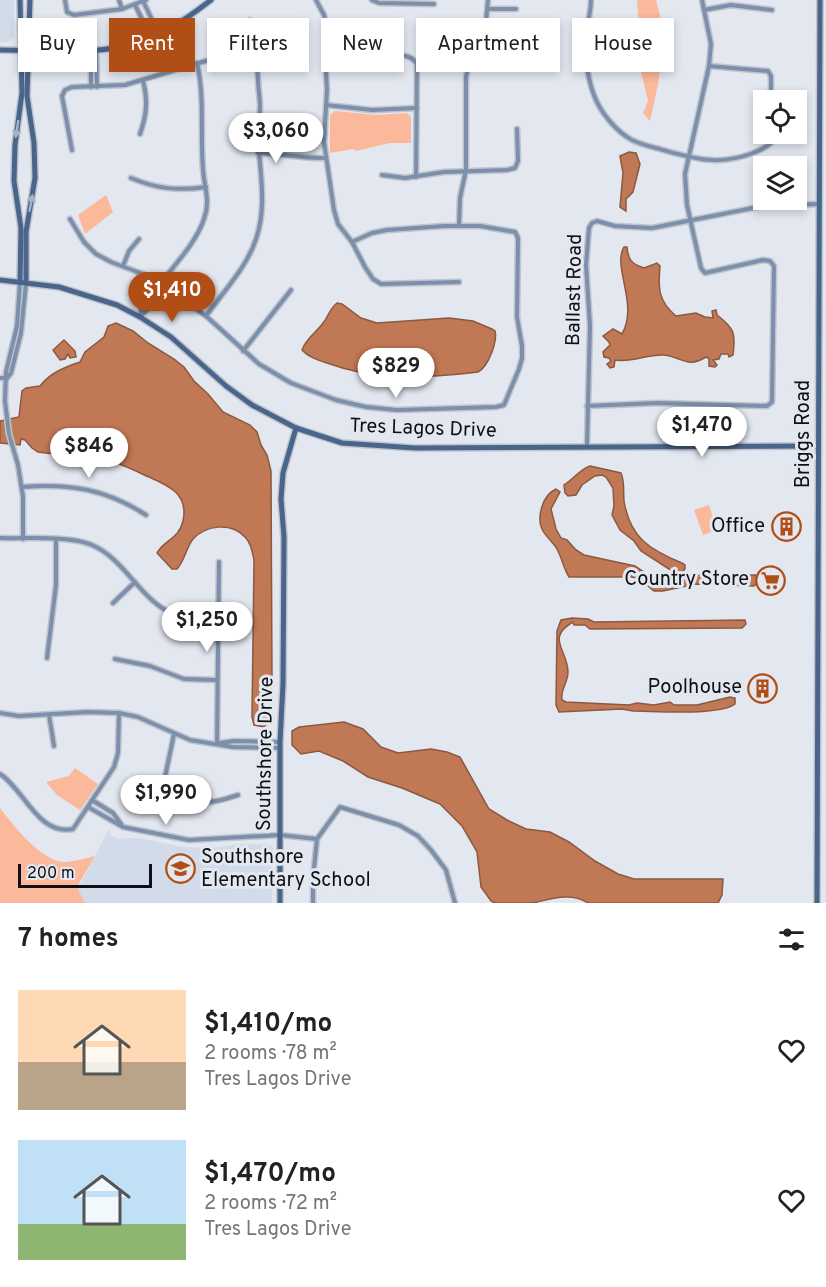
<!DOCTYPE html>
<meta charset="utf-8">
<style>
:root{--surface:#fff;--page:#f6f6f6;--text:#222;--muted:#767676;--accent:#b14e15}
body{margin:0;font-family:Overpass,sans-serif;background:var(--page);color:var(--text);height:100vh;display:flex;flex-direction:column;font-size:22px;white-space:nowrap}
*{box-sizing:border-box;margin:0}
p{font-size:20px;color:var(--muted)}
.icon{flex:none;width:33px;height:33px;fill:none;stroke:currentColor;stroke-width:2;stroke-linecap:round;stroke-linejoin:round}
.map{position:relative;height:903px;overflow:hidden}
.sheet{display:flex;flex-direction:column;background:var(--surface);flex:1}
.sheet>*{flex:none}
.hud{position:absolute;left:18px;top:18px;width:790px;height:54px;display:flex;gap:12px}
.buttons{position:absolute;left:753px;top:90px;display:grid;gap:12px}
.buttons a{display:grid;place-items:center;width:54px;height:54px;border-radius:0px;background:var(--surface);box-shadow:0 3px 9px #0003;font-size:30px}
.scale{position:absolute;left:18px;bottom:15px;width:134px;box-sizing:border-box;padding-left:6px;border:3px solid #0e1013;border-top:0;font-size:16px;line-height:21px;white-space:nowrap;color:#0e1013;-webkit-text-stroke:4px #e2e7f0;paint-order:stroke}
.price{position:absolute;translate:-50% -51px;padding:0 14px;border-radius:21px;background:#fff;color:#222;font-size:20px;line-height:39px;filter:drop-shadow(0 2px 3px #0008)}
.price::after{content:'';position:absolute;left:50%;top:36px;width:18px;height:14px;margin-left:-9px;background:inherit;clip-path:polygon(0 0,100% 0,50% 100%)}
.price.active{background:var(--accent);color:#fff}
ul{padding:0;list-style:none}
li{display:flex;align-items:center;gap:18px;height:150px;padding:0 18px}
li span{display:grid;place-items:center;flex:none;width:168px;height:120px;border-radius:0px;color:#555}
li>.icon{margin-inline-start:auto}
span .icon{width:72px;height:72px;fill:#fffc;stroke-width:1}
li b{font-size:26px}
h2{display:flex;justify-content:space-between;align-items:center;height:72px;padding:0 18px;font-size:26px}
.tag{padding:0 21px;border-radius:0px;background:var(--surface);box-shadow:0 3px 9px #0003;font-size:21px;line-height:54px}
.tag.active{background:var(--accent);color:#fff}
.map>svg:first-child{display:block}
.built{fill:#d1dbea}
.green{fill:#fbb89a}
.water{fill:#c17855;stroke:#8b5941;stroke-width:1.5}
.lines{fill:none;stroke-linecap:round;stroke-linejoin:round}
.street-casing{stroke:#c0c5cd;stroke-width:7}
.secondary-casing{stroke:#c0c5cd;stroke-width:8}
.street{stroke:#7c8fab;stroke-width:4}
.secondary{stroke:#4a658c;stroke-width:5}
.oneway{fill:#a5b3c8}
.labels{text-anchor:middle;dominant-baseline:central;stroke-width:6;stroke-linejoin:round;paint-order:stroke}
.street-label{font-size:20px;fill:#0e1013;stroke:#e2e7f0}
.poi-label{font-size:20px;fill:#0e1013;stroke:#e2e7f0;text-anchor:end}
</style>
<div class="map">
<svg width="826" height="903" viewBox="0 0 826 903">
<rect width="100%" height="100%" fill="#e2e7f0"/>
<!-- built -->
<g class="built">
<path d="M0,0H14V37L8,42H0Z"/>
<path d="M109,829L111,835L117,839L138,838L183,847L210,848L241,844H268L273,848L272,903H85L77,887L81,883Z"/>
</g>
<!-- green -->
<g class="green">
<path d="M637,0H656L665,35L658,84L650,121L643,113L648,101L635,46V32L639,24Z"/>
<path d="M335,111L376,115L407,113L411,117V143H390L356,151L353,149L330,153V115Z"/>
<path d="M106,195L113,212L85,234L78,215Z"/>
<path d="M709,505L717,530L703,535L694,510Z"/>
<path d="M75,768L98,784L80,810L57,795L46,782L69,776Z"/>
<path d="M0,808C13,825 43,864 67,862C76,861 86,858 95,856L77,887L85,903H0Z"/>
</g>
<!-- water -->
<g class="water">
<path d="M629,152L636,153L640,164L633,192L626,199V211L620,207L623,173L620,156Z"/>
<path d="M624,247H627C628,260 632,264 644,268L657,263L660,266C658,288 658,301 676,316L696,313L705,317L713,318L712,311L716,310L717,315C734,328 736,333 733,355L729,357L728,354H721L719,359L713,360L717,365L715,367L709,366V359L706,357C687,369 682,357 664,355C647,354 632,363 615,360L614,367L610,368L607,364L611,361L609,358L604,357L603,352L610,345L609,342L603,336L613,329L622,334C639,304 612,267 624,247Z"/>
<path d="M337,303L342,304L361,318L377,323L449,318L473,321L492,329L495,331C498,341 488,367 478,372C425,378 378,382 327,363C318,360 308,357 302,350C306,338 316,333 323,323C328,317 330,308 337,303Z"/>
<path d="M116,323L133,331L148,343L174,359L184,367L194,381L208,394L223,412L250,425L257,432L261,445L267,455L271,471L272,680L268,723L264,727L254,725L252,717L254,560C252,551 251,543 245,537C231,522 206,525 193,539C186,548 185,560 177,569H172L157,553C164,540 179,539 183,521C190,489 160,483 138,472C122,465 107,458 89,456C72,454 55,455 38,452L32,448L25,440L21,439L20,445L0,443V421L19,417L22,391L26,388L40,386C50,373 65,367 80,362L85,352L104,337L108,326Z"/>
<path d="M64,340L75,351L76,357L70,358L68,354L65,359L60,360L53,350Z"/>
<path d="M590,466L621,473C625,482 623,491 624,501C630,538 650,550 682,563L685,565V569L682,572H675L669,569L641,551L634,541L620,530L612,515L614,506L613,488L606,477L602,475L595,476L582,485L576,495L568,496L565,493L564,485C572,480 582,468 590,466Z"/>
<path d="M556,489L560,492L551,509L556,529L561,538L567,540L576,550L584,555L635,566L653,578L663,581L690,575H756L758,582L754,586L696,584L663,591H654L639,579L632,577H569C564,569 562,559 558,551C555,544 547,538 543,531C536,519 542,495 556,489Z"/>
<path d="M572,618L588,619L594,622L745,620L746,624L742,628L590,629L585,625H574L573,622C545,638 568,650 568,672C568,683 560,689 562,700L566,702L629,705L637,703L654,705L670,702L674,705H697L730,697L735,698V704C720,716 655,711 633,711L622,709L559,712L556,705L557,631L561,620Z"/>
<path d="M344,722L363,729L381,747L398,753L431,749L447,752L460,757L489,809L507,820L526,829L550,832L569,842L595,861L618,874L634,879H723L722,895L718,903H588C571,892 552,899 533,903C522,903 507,903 495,903L491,901L481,887L477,852L462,826L440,804L402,788L368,777L343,761L319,751L301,754L292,745V731L299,727Z"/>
</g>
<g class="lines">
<defs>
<g id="street">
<path d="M65,0L67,12L74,15L122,9L146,0"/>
<path d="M119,0L122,9"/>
<path d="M316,0L324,15L327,31L325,55L327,90L324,142L334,210L338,224L352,242L365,267L373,279L381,284L459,282"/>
<path d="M372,0L379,3L434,4"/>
<path d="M591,0C591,12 587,24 586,36C584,56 588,82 596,100C603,115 617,132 632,140C642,145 653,147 663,150C696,159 719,166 753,153C760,150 766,148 772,142L771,134"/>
<path d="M143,1L155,26L151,30"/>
<path d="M135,5L147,29L151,30L154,36"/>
<path d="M488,9H516"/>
<path d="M704,10L731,5L772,10"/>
<path d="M96,50L97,87"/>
<path d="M474,50L495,61L517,64"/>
<path d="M378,57C392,56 409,51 417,64L416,177"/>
<path d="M709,66L768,71L771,76V100"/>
<path d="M91,87V50"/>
<path d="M326,105L372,110L417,108"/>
<path d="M140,134C147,114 148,100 143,81"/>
<path d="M72,150L62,96L65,90L72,87L125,85L209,60L258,50"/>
<path d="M258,153C281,153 302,159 325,158"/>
<path d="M382,175L405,178L444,172L507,170L515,168L518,161L517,129"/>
<path d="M131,178C157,189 178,191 206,187"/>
<path d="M70,219L84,242L96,254L111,262L143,274L178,296L206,316L259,364L291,383L336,400L366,407L397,410L496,407L504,405L519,369L522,358V346L517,317L518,238L515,232L480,226H445L387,230L372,233L352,242"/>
<path d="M459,226L460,198L466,170V77L470,57L485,32L488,0"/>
<path d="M123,266L129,251L139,239"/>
<path d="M20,282L17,326L6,372L5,401L9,434L18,465L23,497V539"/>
<path d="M140,316C142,303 149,291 160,284"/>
<path d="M206,316C223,292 247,267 256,239C268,204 259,170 258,134C258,125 260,116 260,106C260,97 258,88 258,79C256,54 259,45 250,20"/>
<path d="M140,317C149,309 157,297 160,284C175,264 196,243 204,219C211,201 204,187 203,169C200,133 205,98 197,63"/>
<path d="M243,351L291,290"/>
<path d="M0,378H7"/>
<path d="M7,378L11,373L21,333L26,283"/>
<path d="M587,406L658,403L767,406L772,402L774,266L770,261L763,260L705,273L701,268L687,205L685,174L709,66L711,44L702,0"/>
<path d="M587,445L590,326L586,265L589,228L592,223L597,221L615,226L652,228L763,206L819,204"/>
<path d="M22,487C69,483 106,489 146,515"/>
<path d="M0,538C25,539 70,535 92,545C125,559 140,600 173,614C187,619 204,618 219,618"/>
<path d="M113,603L135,582"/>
<path d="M47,658L56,585V539"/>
<path d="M115,659L150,666L184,679L217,680"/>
<path d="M0,713L19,716L88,712L119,713L138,717L190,740L233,747L280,748"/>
<path d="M49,715L54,746"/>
<path d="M174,734L164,782V790L171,799C192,807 218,802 238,795"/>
<path d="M217,743L219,562"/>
<path d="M220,743L234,741L280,742"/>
<path d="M0,774C24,789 38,836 73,829L114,767L118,753L119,713"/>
<path d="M92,800L113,813L121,824"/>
<path d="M88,807L123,827L189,840L280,835L317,839"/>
<path d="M313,903V878L317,839L340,807L399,825L418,836L431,850L446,870L455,903"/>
</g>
<g id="secondary">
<path d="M20,0L22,93L15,145L14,181L21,228L20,282"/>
<path d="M0,50C41,50 85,55 125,46C158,39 185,20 211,0"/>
<path d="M0,280L59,287L117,305L140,317L171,337L226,386L252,405L296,428L342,443L415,448L818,446"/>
<path d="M26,282V232L35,178L34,143L27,96L30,0"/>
<path d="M280,903V742L283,684L284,537L281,499L283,473L296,428"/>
<path d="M817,903L820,0"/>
</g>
</defs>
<!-- street casing -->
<use href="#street" class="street-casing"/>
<!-- secondary casing -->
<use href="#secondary" class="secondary-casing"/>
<!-- street -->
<use href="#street" class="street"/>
<!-- secondary -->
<use href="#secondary" class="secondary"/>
</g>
<!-- one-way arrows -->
<defs><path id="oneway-solid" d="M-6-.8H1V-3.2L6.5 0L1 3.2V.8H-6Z" transform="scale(1.5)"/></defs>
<g class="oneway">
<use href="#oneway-solid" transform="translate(17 129) rotate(99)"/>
<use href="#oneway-solid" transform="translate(31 203) rotate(-79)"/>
</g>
<!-- icons -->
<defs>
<symbol id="building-ring" viewBox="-11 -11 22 22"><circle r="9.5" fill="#e2e7f0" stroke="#b14e15" stroke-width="1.5"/><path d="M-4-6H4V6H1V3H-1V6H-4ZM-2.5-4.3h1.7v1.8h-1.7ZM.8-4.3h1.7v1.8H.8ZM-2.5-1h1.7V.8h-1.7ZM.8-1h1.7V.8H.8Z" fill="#b14e15"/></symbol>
<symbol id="supermarket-ring" viewBox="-11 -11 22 22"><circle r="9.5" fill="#e2e7f0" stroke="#b14e15" stroke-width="1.5"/><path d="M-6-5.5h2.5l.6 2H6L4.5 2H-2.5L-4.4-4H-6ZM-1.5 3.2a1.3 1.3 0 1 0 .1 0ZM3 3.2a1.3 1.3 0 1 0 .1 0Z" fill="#b14e15"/></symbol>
<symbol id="school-ring" viewBox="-11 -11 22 22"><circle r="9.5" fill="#e2e7f0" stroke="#b14e15" stroke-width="1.5"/><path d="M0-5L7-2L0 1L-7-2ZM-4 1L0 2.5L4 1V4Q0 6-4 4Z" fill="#b14e15"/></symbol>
</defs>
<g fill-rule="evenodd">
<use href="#building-ring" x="770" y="510" width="33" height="33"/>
<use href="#supermarket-ring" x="754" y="564" width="33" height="33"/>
<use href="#building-ring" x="746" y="672" width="33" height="33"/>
<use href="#school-ring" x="164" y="852" width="33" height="33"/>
</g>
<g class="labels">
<!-- street labels -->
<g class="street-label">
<text transform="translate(575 290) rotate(-89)">Ballast Road</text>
<text transform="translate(423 429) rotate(2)">Tres Lagos Drive</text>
<text transform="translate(804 434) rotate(-90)">Briggs Road</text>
<text transform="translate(266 754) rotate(-89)">Southshore Drive</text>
</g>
<!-- poi labels -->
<g class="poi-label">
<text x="765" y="527">Office</text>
<text x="749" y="580">Country Store</text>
<text x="742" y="688">Poolhouse</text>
<text x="201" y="858" text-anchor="start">Southshore<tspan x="201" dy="23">Elementary School</tspan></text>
</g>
</g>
</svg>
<div class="buttons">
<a><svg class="icon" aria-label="locate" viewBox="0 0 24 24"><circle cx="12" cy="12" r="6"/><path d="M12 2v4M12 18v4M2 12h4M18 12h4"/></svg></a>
<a><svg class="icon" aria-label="layers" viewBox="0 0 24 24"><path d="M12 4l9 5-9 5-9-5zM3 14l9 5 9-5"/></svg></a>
</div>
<div class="scale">200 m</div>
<b class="price" style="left:276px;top:164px">$3,060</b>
<b class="price active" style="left:172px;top:323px">$1,410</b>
<b class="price" style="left:396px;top:399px">$829</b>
<b class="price" style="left:702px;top:458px">$1,470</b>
<b class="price" style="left:89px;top:479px">$846</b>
<b class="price" style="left:207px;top:653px">$1,250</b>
<b class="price" style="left:166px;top:826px">$1,990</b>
<div class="hud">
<a class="tag">Buy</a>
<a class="tag active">Rent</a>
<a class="tag">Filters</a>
<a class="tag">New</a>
<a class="tag">Apartment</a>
<a class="tag">House</a>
</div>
</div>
<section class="sheet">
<h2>7 homes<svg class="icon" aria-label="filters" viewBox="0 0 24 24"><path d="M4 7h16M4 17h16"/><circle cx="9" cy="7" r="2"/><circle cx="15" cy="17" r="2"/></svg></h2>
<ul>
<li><span style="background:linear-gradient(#ffd9b3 60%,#b9a48a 0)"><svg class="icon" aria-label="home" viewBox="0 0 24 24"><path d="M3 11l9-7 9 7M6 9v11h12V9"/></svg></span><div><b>$1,410/mo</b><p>2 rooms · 78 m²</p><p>Tres Lagos Drive</p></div><svg class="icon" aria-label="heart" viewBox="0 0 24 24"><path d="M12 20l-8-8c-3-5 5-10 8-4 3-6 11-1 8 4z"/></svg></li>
<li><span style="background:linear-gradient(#bfe0f5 70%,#8fb573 0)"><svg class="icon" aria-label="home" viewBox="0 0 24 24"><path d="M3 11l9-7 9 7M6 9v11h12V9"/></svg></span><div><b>$1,470/mo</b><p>2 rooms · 72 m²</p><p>Tres Lagos Drive</p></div><svg class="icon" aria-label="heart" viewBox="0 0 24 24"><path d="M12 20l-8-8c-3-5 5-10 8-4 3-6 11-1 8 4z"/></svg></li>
</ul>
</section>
